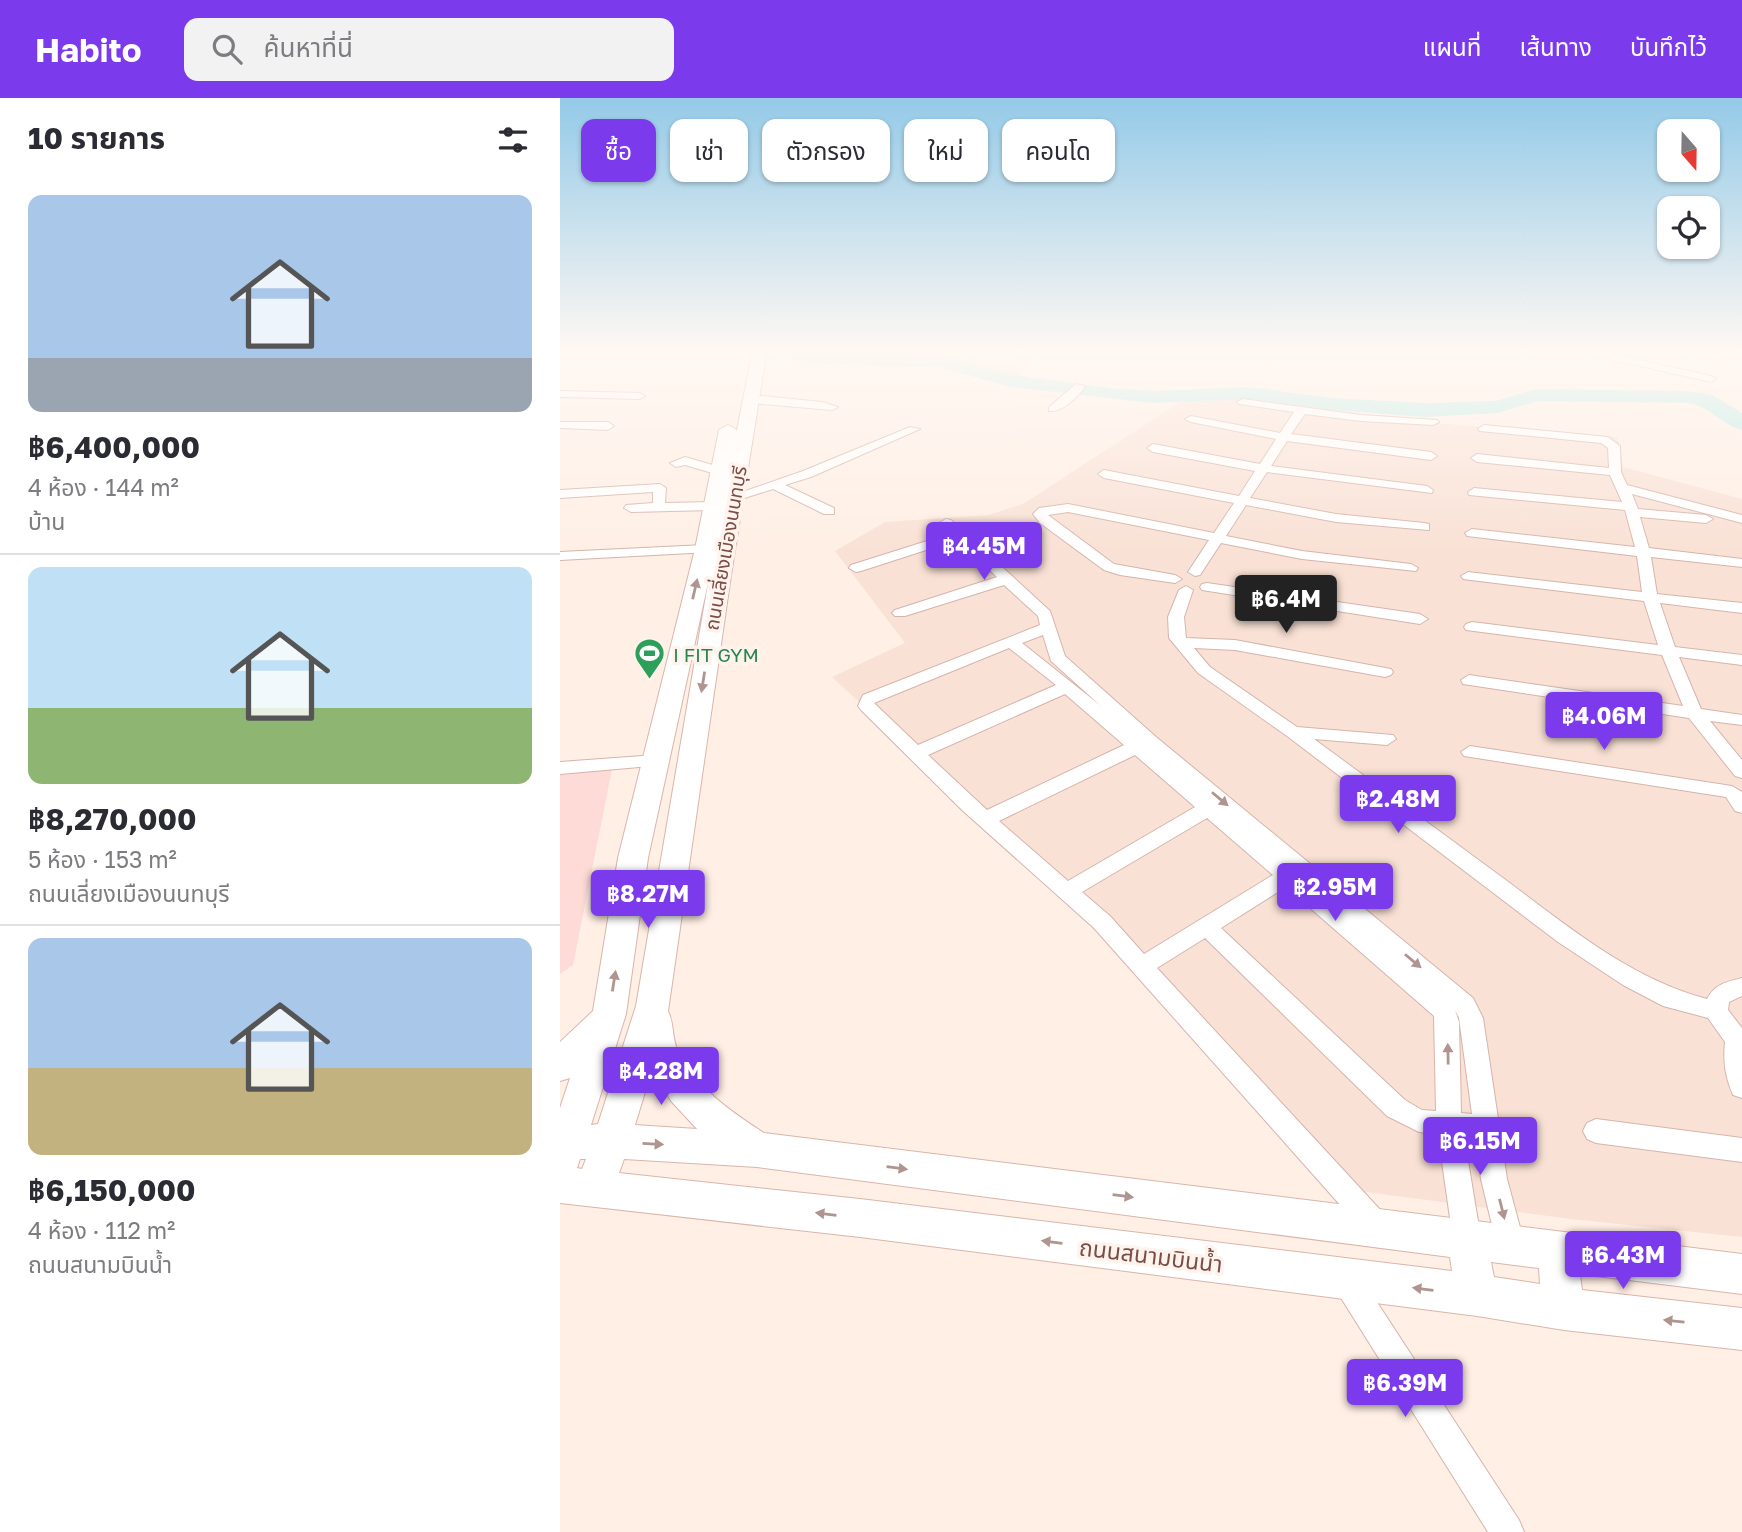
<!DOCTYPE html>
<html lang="th">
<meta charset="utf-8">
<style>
:root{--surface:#fff;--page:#f2f2f3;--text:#2b2b33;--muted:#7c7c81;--line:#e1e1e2;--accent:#7c3aed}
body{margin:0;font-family:"Golos Text","Noto Sans Thai",sans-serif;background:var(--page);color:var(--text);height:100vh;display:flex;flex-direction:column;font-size:26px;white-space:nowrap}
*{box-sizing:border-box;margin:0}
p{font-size:23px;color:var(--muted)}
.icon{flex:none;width:38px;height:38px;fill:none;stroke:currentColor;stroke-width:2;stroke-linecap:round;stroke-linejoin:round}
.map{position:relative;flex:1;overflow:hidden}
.drawer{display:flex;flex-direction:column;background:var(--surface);width:560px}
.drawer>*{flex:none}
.banner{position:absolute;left:21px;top:21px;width:665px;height:63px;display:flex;gap:14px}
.needle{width:46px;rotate:160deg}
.tools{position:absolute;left:1097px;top:21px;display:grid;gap:14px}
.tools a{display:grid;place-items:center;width:63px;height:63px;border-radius:14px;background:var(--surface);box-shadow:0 2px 5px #0004;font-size:35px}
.price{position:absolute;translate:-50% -60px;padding:0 16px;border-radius:7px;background:var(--accent);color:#fff;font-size:23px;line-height:46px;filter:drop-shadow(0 2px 4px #0008)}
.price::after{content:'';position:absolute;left:50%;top:42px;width:21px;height:16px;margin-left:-10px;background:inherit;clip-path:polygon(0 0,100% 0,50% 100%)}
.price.current{background:#222;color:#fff}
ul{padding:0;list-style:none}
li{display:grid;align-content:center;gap:14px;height:371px;padding:0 28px}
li+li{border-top:2px solid var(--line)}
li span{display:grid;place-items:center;height:217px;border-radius:14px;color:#555}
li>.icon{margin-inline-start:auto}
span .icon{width:126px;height:126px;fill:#fffc;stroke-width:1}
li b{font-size:30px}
h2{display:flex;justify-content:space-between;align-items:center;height:84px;padding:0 28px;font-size:30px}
.tag{padding:0 24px;border-radius:14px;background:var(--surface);box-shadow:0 2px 5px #0004;font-size:24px;line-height:63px}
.tag.current{background:var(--accent);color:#fff}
header{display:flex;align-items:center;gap:42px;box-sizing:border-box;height:98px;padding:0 35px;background:var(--accent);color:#fff}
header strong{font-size:33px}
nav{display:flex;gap:38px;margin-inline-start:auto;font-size:24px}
.search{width:490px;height:63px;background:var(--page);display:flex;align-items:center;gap:18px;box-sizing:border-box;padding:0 24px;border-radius:14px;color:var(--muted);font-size:26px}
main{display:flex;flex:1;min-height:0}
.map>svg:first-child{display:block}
.residential{fill:#f9e1d5}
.commercial{fill:#ffdbd8}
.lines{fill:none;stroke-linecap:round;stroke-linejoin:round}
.river{fill:#b7ebe7;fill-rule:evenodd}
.street-casing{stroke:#d5b4ac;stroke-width:2}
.secondary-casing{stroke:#dab5ab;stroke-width:2}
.street{fill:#fff;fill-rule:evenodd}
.secondary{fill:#fff;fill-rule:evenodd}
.oneway{fill:#b09490}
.labels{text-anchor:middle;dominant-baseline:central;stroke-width:7;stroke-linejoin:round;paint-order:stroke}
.street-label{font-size:19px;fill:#7b4d46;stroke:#fff4ed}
.leisure-label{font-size:19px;fill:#27864d;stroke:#fff4ed;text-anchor:start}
.near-street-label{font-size:23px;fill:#7b4d46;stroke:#fff4ed}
</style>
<header>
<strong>Habito</strong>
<div class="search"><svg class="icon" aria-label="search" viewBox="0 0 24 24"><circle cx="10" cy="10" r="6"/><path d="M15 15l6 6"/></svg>ค้นหาที่นี่</div>
<nav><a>แผนที่</a><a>เส้นทาง</a><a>บันทึกไว้</a></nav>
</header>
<main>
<section class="drawer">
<h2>10 รายการ<svg class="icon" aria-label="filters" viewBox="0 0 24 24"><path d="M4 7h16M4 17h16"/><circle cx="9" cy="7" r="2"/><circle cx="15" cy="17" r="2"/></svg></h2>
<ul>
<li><span style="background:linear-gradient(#a9c7e8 75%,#9aa5b1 0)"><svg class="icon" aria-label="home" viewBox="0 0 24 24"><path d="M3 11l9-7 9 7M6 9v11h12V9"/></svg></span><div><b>฿6,400,000</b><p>4 ห้อง · 144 m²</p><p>บ้าน</p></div></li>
<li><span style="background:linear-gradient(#bfe0f5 65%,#8fb573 0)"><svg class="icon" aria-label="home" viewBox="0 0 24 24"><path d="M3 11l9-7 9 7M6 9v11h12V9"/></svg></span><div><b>฿8,270,000</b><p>5 ห้อง · 153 m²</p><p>ถนนเลี่ยงเมืองนนทบุรี</p></div></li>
<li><span style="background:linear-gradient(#a9c7e8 60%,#c2b280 0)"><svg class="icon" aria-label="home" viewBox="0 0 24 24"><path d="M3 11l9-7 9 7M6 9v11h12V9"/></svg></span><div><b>฿6,150,000</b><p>4 ห้อง · 112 m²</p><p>ถนนสนามบินน้ำ</p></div></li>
</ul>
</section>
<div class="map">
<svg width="1182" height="1434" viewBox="0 0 1182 1434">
<rect width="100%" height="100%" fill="#ffefe5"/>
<!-- residential -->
<g class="residential">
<path d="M337,251H477L458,280L432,275L396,263L330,259Z"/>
<path d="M666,300L697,301L783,318L1058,339L1063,369L1182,401V1139L1011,1121L783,1091L584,867L272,579L345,545L275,453L325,424L428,417L463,406L620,304Z"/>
</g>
<!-- commercial -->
<path class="commercial" d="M53,666L13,867L0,876V670Z"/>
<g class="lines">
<!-- river -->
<path class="river" d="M217,251L380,257L452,277L549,290L593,293L689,289L772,300L865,305L936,303L976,291L1130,293L1153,297L1182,315V332C1163,327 1149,309 1130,305L978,303L938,315L865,319L772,312L689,301L593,305L451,289L379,269L246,265L220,255Z"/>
<defs>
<g id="street">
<path d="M404,251H432C426,256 410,256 404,251Z"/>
<path d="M1117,251H1137L1166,259L1161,262Z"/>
<path d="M1035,252L1151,278L1156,281L1151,284L1031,257V253Z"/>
<path d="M516,286L525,288C518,299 503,314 489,313V309Z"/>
<path d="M0,293L79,295L85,298L79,301L0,299Z"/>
<path d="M202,298L262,304L278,309L272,312L191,305L185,302Z"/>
<path d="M683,301L801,317L877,322L879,324L873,327L801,323L745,316L731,336L871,354L877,358L871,362L727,343L711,368L867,388L873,392L872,395L707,374L690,400L776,416L864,425L869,426V432L776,424L686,407L666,438L742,453L851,466L858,470L856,473L742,461L661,445L640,477L635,478L628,474L649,442L508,414L488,417L554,466L615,477L622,481L615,485L560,477L544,472L480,425L473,416L479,410L508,406L654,435L674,405L544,380L538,376L544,372L679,398L695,373L593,354L587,350L593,346L700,366L716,341L631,324L625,321L631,318L720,335L734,314L679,306L677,304Z"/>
<path d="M0,324H48L54,328L48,332L0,330Z"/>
<path d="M924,327L1048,339L1060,348L1061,374L1067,387L1182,417V425L1072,396L1078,411L1146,417L1153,421L1146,425L1080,419L1089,450L1182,461V469L1091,459L1097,496L1182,505V515L1100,505L1115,549L1182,557V567L1119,559L1141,611L1182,617V627L1150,623L1182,662V680L1175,678L1129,620L903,586L901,582L909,577L1123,608L1102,557L906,532L904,529L906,526L912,524L1098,547L1084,503L903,481L901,478L908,474L1082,494L1077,458L907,438L905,435L912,431L1075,449L1065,412L909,397L908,394L914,390L1062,404L1050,377L917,364L911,360L917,356L1049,370L1048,350L1041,345L920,333L918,331Z"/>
<path d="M350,329L360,331L251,379L225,387L274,410V416H264L213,391L175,403L168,399L243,373Z"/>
<path d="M125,359L163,370L165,373L159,377L125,367L116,369L110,365Z"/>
<path d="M100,386L106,390L105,405L153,404L160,408L153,412L71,414L64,410L66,407L93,405V394L0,400V392Z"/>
<path d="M386,421L391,422L490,513L505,558L596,639L913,900L923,920L947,1081L965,1148L961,1158L951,1162L941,1158L937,1148L921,1081L915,1040L904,1039L921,1141L917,1151L907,1155L897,1151L893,1141L878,1036L859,1034L827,1018L645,840L597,870L825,1117L829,1126L825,1135L815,1139L805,1135L534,830L402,712L301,612L298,608L303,597L480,527L478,518L444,487L345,518H335L332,515L335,512L437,479L397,442L301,473L296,474L289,470L291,467L389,436L379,425ZM483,537L491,563L541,608L462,545ZM449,550L496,587L358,647L314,605ZM505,596L564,647L427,712L368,657ZM575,657L635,709L508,783L439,723ZM647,720L713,777L584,856L550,818L522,794ZM726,789L874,918L876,1013L862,1012L845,1002L661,830ZM895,912L899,920L912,1016L901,1015L899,924Z"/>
<path d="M145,447L152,451L150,454L0,462V454Z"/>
<path d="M647,485L860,516L868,521L860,526L642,492L640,489L642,486Z"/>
<path d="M626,488L633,492L624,519L626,540L675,542L831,571L833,574L831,577L825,579L675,552L634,550L650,569L737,629L833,637L836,641L827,647L754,641C817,687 880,734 943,780C1006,827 1070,881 1147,901C1155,886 1166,884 1182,880V898L1169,904L1168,912L1182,930V1000L1173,997C1165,978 1163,964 1165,944L1148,920L1103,908L1063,887L998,844L727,638L638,575L609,540L608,519L619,492Z"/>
<path d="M910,648L1172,688L1182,694V715L1175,713L1166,699L904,658L901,654Z"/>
<path d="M96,657L102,659L105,663L102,667L0,676V664Z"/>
<path d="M1036,1021L1182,1040V1064L1036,1045L1027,1041L1023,1033L1027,1025Z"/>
<path d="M786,1168L796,1172L959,1422L964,1434H928L776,1192L772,1182L776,1172Z"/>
</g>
<path id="secondary" d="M193,251H207L171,477L108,913C114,925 112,939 117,951C135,989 170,1013 204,1035L1182,1156V1196L1020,1176L1022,1192L1182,1210V1252L1004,1232L917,1218L300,1139L0,1105V1010L10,980L0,983V944L33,913L58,760L135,451L159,332L168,327L177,332L168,378ZM149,480L76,908L38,1026L31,1027L66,916L88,760ZM92,971L111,1003L137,1031L75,1027ZM20,1061H26L22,1071L17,1070ZM64,1061L197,1069L890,1159L892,1173L300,1101L59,1075ZM931,1164L979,1170L980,1186L934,1179Z"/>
</defs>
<!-- street casing -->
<use href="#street" class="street-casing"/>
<!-- secondary casing -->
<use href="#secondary" class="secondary-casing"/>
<!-- street -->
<use href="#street" class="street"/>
<!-- secondary -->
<use href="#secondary" class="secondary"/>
</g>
<!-- one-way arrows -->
<defs><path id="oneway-solid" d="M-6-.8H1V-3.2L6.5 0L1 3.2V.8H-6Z" transform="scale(1.75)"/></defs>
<g class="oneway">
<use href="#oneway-solid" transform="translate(135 491) rotate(-77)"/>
<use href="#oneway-solid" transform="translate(143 584) rotate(99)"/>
<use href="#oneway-solid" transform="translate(660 701) rotate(40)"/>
<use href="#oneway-solid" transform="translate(853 863) rotate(40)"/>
<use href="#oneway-solid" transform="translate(54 883) rotate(-81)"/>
<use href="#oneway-solid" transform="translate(888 956) rotate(-91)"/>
<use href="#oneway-solid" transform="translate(93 1046) rotate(3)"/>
<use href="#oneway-solid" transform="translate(337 1070) rotate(7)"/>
<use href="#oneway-solid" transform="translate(563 1098) rotate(7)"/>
<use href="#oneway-solid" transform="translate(942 1111) rotate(76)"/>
<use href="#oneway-solid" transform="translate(266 1116) rotate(-173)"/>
<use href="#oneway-solid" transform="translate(492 1144) rotate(-173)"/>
<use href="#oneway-solid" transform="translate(863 1191) rotate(-173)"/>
<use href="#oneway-solid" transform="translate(1114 1223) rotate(-174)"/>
</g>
<!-- sky -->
<linearGradient id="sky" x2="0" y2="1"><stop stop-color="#94cae8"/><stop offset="0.56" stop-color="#fff8f3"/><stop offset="1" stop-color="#fff8f3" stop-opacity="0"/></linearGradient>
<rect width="1182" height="452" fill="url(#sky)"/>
<!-- icons -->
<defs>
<symbol id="stadium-pin" viewBox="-11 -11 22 30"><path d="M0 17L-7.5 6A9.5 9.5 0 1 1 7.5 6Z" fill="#2e9e5b" stroke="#fff4ed"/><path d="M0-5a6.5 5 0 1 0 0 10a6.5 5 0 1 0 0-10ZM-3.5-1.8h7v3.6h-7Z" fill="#fff"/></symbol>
</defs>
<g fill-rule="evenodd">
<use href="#stadium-pin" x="72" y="538" width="35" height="47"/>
</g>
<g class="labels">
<!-- street labels -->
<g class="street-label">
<text transform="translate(165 450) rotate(-80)">ถนนเลี่ยงเมืองนนทบุรี</text>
</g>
<!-- leisure labels -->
<g class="leisure-label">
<text x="113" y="556">I FIT GYM</text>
</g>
<!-- near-street labels -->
<g class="near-street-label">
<text transform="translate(591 1157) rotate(7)">ถนนสนามบินน้ำ</text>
</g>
</g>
</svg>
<div class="tools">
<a><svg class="needle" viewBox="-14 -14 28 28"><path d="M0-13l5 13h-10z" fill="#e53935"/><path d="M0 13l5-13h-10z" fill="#7c7c81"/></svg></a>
<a><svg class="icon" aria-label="locate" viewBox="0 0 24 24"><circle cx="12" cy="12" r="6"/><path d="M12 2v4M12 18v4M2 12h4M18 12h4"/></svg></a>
</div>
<b class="price" style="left:424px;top:484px">฿4.45M</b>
<b class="price current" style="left:726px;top:537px">฿6.4M</b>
<b class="price" style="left:1044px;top:654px">฿4.06M</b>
<b class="price" style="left:838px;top:737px">฿2.48M</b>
<b class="price" style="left:775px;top:825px">฿2.95M</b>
<b class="price" style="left:88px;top:832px">฿8.27M</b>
<b class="price" style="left:101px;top:1009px">฿4.28M</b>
<b class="price" style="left:920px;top:1079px">฿6.15M</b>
<b class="price" style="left:1063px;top:1193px">฿6.43M</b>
<b class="price" style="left:845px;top:1321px">฿6.39M</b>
<div class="banner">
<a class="tag current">ซื้อ</a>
<a class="tag">เช่า</a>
<a class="tag">ตัวกรอง</a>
<a class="tag">ใหม่</a>
<a class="tag">คอนโด</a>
</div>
</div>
</main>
